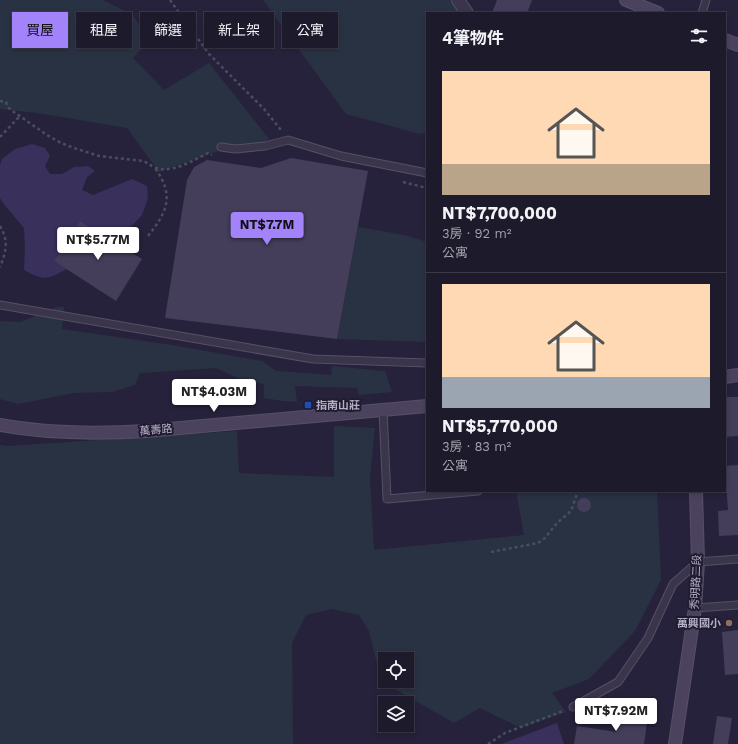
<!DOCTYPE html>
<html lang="zh-TW">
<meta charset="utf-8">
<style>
:root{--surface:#1d1a2c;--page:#2a2738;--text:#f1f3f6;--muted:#a0a1a9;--line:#3b3848;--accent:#a283f9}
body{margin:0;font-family:"Work Sans","Noto Sans TC",sans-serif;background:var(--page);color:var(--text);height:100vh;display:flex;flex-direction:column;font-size:15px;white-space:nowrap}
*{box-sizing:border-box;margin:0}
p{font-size:13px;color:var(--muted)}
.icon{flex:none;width:22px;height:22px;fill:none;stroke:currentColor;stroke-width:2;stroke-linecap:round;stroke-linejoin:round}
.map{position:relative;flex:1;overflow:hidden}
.details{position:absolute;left:426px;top:12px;width:300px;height:480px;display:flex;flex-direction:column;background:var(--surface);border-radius:0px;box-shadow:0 2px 6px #0003,0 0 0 1px var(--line)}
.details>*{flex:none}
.guide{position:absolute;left:12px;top:12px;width:354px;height:36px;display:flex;gap:8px}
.buttons{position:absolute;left:378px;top:652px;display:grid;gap:8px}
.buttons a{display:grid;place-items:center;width:36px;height:36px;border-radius:0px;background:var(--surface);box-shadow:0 2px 6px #0003,0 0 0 1px var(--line);font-size:20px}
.price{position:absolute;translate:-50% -34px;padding:0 9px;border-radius:4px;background:#fff;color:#222;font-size:13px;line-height:26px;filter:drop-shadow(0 1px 2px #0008)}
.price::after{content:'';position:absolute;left:50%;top:24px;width:12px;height:9px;margin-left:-6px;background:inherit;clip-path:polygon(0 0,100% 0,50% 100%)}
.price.current{background:var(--accent);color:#111}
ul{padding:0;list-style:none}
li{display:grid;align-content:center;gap:8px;height:212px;padding:0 16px}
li+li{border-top:1px solid var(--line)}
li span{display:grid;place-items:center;height:124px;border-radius:0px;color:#555}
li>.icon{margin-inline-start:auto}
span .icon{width:72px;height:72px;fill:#fffc;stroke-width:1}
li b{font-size:17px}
h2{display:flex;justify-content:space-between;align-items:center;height:48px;padding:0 16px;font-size:17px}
.chip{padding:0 14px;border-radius:0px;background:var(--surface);box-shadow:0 2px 6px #0003,0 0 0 1px var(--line);font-size:14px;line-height:36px}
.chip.current{background:var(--accent);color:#111}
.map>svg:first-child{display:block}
.green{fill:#293243;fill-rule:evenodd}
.water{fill:#39305c}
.building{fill:#443e5b}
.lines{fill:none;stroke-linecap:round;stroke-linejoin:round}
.lane-casing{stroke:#565066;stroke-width:9}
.street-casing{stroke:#565066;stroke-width:14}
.secondary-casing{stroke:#565066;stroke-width:14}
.path{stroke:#484e60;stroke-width:2.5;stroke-dasharray:3 3;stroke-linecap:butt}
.lane{stroke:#3a354b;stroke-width:7}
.street{stroke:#3a354b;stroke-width:12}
.secondary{stroke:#4b435e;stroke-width:12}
.transit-dot{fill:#1a4fb4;stroke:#201b30;stroke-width:1.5}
.education-dot{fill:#8d6e63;stroke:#201b30;stroke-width:1.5}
.labels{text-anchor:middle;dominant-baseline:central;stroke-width:4;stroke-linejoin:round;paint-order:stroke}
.poi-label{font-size:11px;font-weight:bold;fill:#b6b0c7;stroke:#201b30;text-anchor:start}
.street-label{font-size:11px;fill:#b6b0c7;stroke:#201b30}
</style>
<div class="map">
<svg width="738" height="744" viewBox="0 0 738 744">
<rect width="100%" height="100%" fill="#27223b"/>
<!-- green -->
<g class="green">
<path d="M0,0H103L133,15L149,40L133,58L164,90L209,63L269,139L251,149L232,146L159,172L127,128L38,113L0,109Z"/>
<path d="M263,0H450L460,13H427V133L420,134L346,114Z"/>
<path d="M358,227L404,235L427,242V342L337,339Z"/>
<path d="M57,307H64L62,329L172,345L262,361L276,371L331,375L332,366L385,371L392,392L359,395L357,388L295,386L297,402L282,401L264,398V384L244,381L216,368L140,373L135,385L112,392L74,393L18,404L0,399V321L20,322Z"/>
<path d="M334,426L375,428L370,478L374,550L524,535L516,491H657L661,580L635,631L589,679L552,693L566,712L521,728L480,708L454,723L381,681L369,631L359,615L332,609L306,615L292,643L293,744H0V445L8,446L237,431L239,473L334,477ZM385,659H407V681H385Z"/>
</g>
<!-- water -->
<g class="water">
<path d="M32,144L45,148L50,156L45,166L50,174H62L74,167L88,166L95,171L87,177L82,190L93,195L132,179L147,186L148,198L142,215L128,230L108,238L80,221L54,261L67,269C47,280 44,281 24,270L25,249L24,228L3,203L0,198V165L2,159L15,149Z"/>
<path d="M557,723L564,744H501Z"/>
</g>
<!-- building -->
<g class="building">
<path d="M497,0H532L527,13H492Z"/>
<path d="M291,158L368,171L337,339L165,318L187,180L194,167L207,160L261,168Z"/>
<path d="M80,221L142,259L116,301L54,261Z"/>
<path d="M725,397H738V436L725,437Z"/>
<path d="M738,465V535L719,536L718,511L728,510L725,466Z"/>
<circle cx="584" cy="505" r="7"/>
<path d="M738,630V674L725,675L722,632Z"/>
<path d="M619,712L648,716L644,744H574L577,726L616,732Z"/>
<path d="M717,716L732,718L728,744H713Z"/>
</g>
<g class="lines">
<defs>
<g id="lane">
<path d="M702,13L706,0"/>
<path d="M221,147L235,149L265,146L288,140L341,156L427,173"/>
<path d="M0,305L313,359L427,363"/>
<path d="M383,410L387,499L478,491"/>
<path d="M695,608L738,605"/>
<path d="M573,707L618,682L648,638L673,584L698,562L738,559"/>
</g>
<path id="street" d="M458,0L467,13"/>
<g id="secondary">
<path d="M626,0L658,13"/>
<path d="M725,40L738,45"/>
<path d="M725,377L738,375"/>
<path d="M0,425C48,434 98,434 147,431L427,406"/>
<path d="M675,744L695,608L698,562L696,491"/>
</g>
</defs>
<!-- lane casing -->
<use href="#lane" class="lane-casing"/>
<!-- street casing -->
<use href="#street" class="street-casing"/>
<!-- secondary casing -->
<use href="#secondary" class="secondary-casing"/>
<!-- path -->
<g class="path">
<path d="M170,0L209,54L264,109L281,130"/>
<path d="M0,101L6,102L7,106L11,110L47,135L61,143L74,148L99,156L143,161C148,163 150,165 154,167C170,175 194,160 208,153L212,155"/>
<path d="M0,137L20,116"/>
<path d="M403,182L427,188"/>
<path d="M0,226C9,241 6,252 0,267"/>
<path d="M148,236C167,212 175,196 155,168"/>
<path d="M503,491H508"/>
<path d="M491,552L538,543L545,538L557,523L571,511L578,491"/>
<path d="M488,744L505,733L563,711"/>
</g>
<!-- lane -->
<use href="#lane" class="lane"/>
<!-- street -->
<use href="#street" class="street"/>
<!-- secondary -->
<use href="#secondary" class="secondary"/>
</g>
<!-- markers -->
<rect class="transit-dot" x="304" y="401" width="8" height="8" rx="2"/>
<circle class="education-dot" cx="729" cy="623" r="4"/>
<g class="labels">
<!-- poi labels -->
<g class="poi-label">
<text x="316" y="405">指南山莊</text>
<text x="721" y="623" text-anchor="end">萬興國小</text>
</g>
<!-- street labels -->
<g class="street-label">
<text transform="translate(156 430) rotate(-5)">萬壽路</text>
<text transform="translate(696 582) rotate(-87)">秀明路二段</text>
</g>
</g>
</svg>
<div class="buttons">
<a><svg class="icon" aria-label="locate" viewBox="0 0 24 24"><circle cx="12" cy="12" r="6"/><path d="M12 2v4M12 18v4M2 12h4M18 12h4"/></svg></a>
<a><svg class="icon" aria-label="layers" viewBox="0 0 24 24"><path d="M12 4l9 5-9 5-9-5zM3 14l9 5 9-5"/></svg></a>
</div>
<b class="price current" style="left:267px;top:246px">NT$7.7M</b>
<b class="price" style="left:98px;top:261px">NT$5.77M</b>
<b class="price" style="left:214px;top:413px">NT$4.03M</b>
<b class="price" style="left:616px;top:732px">NT$7.92M</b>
<div class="guide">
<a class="chip current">買屋</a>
<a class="chip">租屋</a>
<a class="chip">篩選</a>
<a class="chip">新上架</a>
<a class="chip">公寓</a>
</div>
<section class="details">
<h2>4筆物件<svg class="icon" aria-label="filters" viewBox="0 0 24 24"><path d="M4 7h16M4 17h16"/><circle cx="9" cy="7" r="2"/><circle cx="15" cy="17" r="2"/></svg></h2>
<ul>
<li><span style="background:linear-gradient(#ffd9b3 75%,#b9a48a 0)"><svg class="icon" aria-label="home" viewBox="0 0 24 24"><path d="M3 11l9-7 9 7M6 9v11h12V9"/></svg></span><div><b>NT$7,700,000</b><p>3房 · 92 m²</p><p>公寓</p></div></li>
<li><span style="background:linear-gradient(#ffd9b3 75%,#9aa5b1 0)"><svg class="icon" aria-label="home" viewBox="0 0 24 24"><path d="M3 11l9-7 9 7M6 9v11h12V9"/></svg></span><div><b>NT$5,770,000</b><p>3房 · 83 m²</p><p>公寓</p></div></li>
</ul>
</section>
</div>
